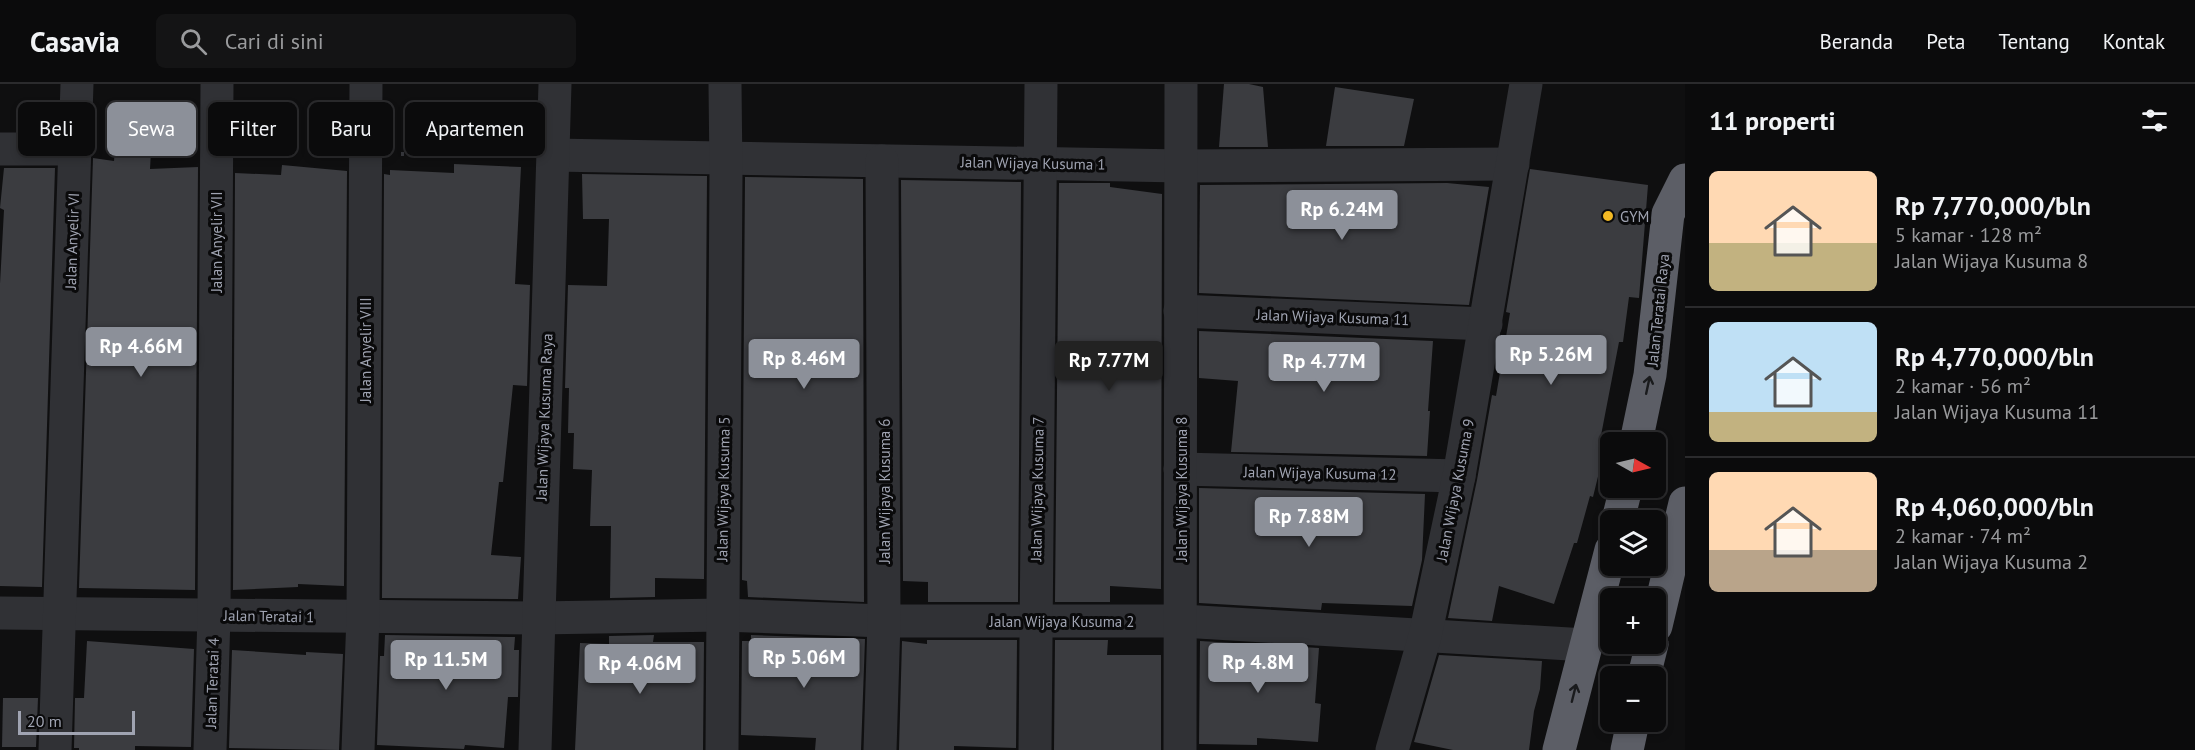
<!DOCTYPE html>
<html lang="id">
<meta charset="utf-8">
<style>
:root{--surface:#0b0b0c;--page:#141415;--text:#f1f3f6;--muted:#9a9b9d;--line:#2b2b2d;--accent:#8c9099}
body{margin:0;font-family:"PT Sans",sans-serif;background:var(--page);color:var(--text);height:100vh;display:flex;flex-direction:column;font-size:22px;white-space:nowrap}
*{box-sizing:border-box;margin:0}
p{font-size:20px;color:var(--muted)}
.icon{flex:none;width:33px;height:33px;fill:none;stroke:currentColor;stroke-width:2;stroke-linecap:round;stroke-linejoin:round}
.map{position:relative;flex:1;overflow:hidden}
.drawer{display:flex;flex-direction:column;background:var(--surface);width:510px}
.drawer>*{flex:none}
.top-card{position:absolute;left:18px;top:18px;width:570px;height:54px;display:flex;gap:12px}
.needle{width:39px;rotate:98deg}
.controls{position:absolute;left:1600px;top:348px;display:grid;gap:12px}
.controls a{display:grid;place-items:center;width:66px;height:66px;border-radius:9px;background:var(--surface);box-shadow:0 3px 9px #0003,0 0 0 2px var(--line);font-size:30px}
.scale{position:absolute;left:18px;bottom:15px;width:117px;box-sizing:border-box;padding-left:6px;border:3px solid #a0a4b2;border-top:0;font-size:16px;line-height:21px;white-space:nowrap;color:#a0a4b2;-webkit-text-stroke:4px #0a0a0b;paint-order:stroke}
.price{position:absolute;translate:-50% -51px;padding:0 14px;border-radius:6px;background:var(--accent);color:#fff;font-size:20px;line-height:39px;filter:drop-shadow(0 2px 3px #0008)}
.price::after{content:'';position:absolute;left:50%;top:36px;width:18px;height:14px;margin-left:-9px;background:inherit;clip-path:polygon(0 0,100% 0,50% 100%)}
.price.on{background:#222;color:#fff}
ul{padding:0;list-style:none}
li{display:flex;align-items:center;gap:18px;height:150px;padding:0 24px}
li+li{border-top:2px solid var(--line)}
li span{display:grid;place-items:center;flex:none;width:168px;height:120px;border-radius:9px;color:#555}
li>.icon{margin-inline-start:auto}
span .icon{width:72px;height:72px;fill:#fffc;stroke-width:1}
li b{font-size:26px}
h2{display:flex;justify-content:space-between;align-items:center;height:72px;padding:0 24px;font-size:26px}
.tag{padding:0 21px;border-radius:9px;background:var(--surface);box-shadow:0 3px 9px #0003,0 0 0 2px var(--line);font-size:21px;line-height:54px}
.tag.on{background:var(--accent);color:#fff}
header{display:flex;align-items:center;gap:36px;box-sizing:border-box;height:84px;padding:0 30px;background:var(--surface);border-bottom:2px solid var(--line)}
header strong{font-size:28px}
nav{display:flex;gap:33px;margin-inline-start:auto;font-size:21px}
.search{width:420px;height:54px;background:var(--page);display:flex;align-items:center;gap:15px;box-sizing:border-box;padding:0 21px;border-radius:9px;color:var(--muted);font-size:22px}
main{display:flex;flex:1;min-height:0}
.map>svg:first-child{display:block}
.building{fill:#3b3c40}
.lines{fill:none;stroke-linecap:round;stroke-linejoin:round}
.path{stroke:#36373c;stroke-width:4;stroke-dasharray:3 4.5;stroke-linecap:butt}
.minor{stroke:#303135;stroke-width:33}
.highway{stroke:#5c5e66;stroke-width:33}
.oneway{stroke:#1a1b1d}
.poi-dot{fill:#f3b924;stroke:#0a0a0b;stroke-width:2}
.labels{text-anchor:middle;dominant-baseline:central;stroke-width:6;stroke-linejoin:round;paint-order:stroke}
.street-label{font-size:15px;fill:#a0a4b2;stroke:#0a0a0b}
.poi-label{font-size:15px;fill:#a0a4b2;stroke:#0a0a0b;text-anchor:start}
</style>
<header>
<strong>Casavia</strong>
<div class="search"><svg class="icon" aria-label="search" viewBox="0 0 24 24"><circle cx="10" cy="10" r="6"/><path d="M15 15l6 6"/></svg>Cari di sini</div>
<nav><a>Beranda</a><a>Peta</a><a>Tentang</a><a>Kontak</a></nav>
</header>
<main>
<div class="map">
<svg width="1685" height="666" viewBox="0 0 1685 666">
<rect width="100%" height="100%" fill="#0f0f10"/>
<!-- building -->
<g class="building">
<path d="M1224,0H1249L1263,3L1268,63H1219Z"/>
<path d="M1335,3L1414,15L1404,62H1326Z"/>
<path d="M115,64L151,67L150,85L198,83L195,506L79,504L93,74L114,77Z"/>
<path d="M454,80L521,83L515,200L530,201L527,302L513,301L503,398H499L491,471L521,473L518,515L382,514L384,90L390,91V86L454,89Z"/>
<path d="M282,81L347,87L344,502L298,500V503L233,506L235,89L281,91Z"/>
<path d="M4,84H55L42,503L0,502V200L4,126L0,124Z"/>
<path d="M1530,85L1648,101L1639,214L1629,213L1623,258H1619L1598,367L1604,368L1593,413L1590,412L1577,459H1574L1554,520L1499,502L1492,537L1448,534L1477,396L1492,311L1496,312L1510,229L1506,228Z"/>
<path d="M582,90L707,92L704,495L655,494V513L610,514L611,442H590L592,386L573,385L574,349H568L569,304H565L568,201L607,202L609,135H583Z"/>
<path d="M745,93L863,95L864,518L748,513L747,497L742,496Z"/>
<path d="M901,96L1021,98L1018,518H928V498L903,497Z"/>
<path d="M1059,99H1110V103L1162,110L1161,505L1110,502V518H1055Z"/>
<path d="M1447,99L1489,103L1469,221L1199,209L1200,101Z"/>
<path d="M1199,247L1433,257L1428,327H1430L1427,372L1231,368L1238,297L1199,294Z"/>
<path d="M1199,404L1425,410L1422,476L1412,522L1322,519L1321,526L1199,519Z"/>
<path d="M385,551L515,553L514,566H519L518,613H508L504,664L465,661L464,665L377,661L380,572H384Z"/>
<path d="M654,551L653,558H704L703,666H575L580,559L609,560V552Z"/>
<path d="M751,551L865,555L861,666H815L816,654L741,651L742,557H751Z"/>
<path d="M927,556H1017L1016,664L954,662V666H899L902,557L927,560Z"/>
<path d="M1055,556H1108L1107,571H1161V666H1054Z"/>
<path d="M87,557L194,565L191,663L135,662V666H79V664H74L75,614H84Z"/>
<path d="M1200,557L1319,564L1315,619L1321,620L1318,658L1257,654V661L1199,660Z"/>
<path d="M232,566L306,571V568L343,570L339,666L229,664Z"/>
<path d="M1439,571L1542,577L1540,605L1534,627L1529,666H1453L1414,658Z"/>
<path d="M3,614H38L36,663H2Z"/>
</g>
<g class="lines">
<!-- path -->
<path class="path" d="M401,70L516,71"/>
<!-- minor -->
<g class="minor">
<path d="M0,65H75"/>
<path d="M553,71L1182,82L1513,80"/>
<path d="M1180,227L1486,240"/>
<path d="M1180,385L1459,392"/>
<path d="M0,529L537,534L722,531L884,537H1182L1586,561"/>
<path d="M55,666L77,0"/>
<path d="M210,666L214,531L217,0"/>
<path d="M358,666L363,532L366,0"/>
<path d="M535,666L555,0"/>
<path d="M722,666L726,90L725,0"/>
<path d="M880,666L884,537L882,77"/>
<path d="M1035,666L1041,0"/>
<path d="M1180,666L1181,0"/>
<path d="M1392,666L1425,552L1459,392L1526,0"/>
</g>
<!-- highway -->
<g class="highway">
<path d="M1636,358L1650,291L1668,130L1685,96"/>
<path d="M1618,436L1626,404"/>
<path d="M1656,542L1685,419"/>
<path d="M1644,592L1652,560"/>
<path d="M1559,666L1611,466"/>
<path d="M1627,666L1633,638"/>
</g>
</g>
<!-- one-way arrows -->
<defs><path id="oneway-shaft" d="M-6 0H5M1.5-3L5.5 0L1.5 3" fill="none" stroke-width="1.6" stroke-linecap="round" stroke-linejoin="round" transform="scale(1.5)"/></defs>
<g class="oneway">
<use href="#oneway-shaft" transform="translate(1648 301) rotate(-78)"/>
<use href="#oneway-shaft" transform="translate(1574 609) rotate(-76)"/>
</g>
<!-- markers -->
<circle class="poi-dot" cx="1608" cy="132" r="6"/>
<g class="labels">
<!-- street labels -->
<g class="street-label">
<text transform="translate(1033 79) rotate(1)">Jalan Wijaya Kusuma 1</text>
<text transform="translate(72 157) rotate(-88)">Jalan Anyelir VI</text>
<text transform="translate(216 158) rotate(-90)">Jalan Anyelir VII</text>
<text transform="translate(1658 226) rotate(-84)">Jalan Teratai Raya</text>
<text transform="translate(1333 233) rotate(2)">Jalan Wijaya Kusuma 11</text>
<text transform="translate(365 266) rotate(-90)">Jalan Anyelir VIII</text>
<text transform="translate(544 333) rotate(-88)">Jalan Wijaya Kusuma Raya</text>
<text transform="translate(1320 389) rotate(1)">Jalan Wijaya Kusuma 12</text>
<text transform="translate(723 405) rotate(-89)">Jalan Wijaya Kusuma 5</text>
<text transform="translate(1037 405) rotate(-89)">Jalan Wijaya Kusuma 7</text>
<text transform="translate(1181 405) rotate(-90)">Jalan Wijaya Kusuma 8</text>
<text transform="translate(1455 406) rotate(-79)">Jalan Wijaya Kusuma 9</text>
<text transform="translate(884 407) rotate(-90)">Jalan Wijaya Kusuma 6</text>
<text transform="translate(269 532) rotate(1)">Jalan Teratai 1</text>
<text x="1062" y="537">Jalan Wijaya Kusuma 2</text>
<text transform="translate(212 599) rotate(-88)">Jalan Teratai 4</text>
</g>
<!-- poi labels -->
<g class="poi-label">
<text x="1620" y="132">GYM</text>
</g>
</g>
</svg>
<div class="controls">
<a><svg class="needle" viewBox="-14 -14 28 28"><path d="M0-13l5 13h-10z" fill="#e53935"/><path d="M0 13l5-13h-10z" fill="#9a9b9d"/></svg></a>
<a><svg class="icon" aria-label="layers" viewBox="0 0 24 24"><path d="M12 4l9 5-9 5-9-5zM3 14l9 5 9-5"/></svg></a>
<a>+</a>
<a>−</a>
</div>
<div class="scale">20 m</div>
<b class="price" style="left:1342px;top:157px">Rp 6.24M</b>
<b class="price" style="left:141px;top:294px">Rp 4.66M</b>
<b class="price" style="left:1551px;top:302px">Rp 5.26M</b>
<b class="price" style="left:804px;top:306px">Rp 8.46M</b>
<b class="price on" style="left:1109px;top:308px">Rp 7.77M</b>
<b class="price" style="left:1324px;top:309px">Rp 4.77M</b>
<b class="price" style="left:1309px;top:464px">Rp 7.88M</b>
<b class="price" style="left:804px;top:605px">Rp 5.06M</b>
<b class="price" style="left:446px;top:607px">Rp 11.5M</b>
<b class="price" style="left:1258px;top:610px">Rp 4.8M</b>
<b class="price" style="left:640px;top:611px">Rp 4.06M</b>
<div class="top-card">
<a class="tag">Beli</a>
<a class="tag on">Sewa</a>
<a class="tag">Filter</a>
<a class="tag">Baru</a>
<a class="tag">Apartemen</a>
</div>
</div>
<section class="drawer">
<h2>11 properti<svg class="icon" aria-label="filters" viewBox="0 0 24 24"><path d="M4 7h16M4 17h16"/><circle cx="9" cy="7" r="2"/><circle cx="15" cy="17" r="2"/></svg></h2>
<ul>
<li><span style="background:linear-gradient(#ffd9b3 60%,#c2b280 0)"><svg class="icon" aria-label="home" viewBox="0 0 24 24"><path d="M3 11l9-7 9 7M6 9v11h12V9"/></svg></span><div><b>Rp 7,770,000/bln</b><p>5 kamar · 128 m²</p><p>Jalan Wijaya Kusuma 8</p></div></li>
<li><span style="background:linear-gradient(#bfe0f5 75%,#c2b280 0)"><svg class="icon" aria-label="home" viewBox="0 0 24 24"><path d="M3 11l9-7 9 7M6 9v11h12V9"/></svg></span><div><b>Rp 4,770,000/bln</b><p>2 kamar · 56 m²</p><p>Jalan Wijaya Kusuma 11</p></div></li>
<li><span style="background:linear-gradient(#ffd9b3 65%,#b9a48a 0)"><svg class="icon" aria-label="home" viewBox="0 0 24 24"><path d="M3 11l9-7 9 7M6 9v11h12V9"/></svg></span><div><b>Rp 4,060,000/bln</b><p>2 kamar · 74 m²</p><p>Jalan Wijaya Kusuma 2</p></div></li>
</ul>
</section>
</main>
